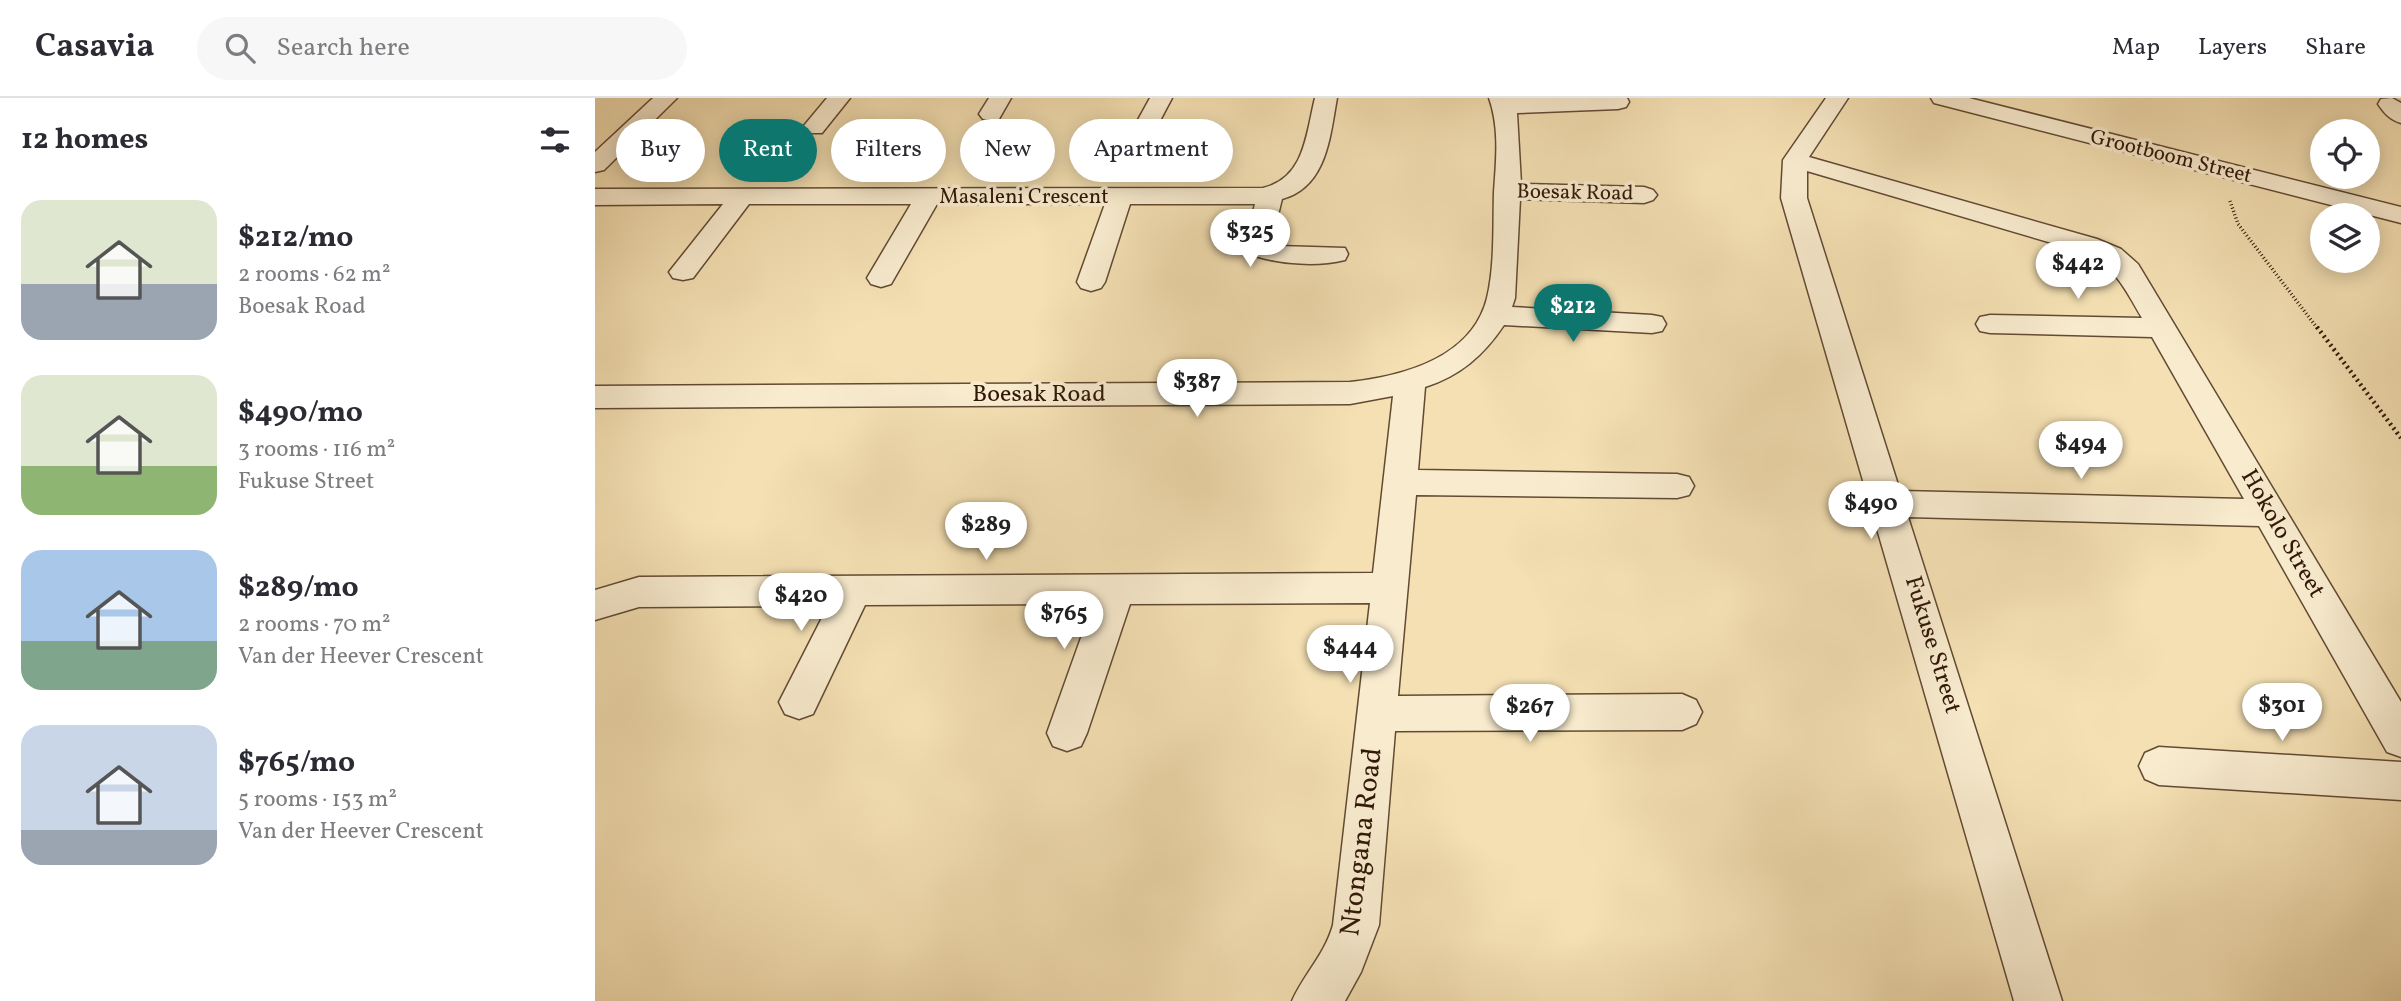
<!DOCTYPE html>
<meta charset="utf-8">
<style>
:root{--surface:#fff;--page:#f7f7f7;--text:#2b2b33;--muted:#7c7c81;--line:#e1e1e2;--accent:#0f766e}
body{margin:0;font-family:Vollkorn,serif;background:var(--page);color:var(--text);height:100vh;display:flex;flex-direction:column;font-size:26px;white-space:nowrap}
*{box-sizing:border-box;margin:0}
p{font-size:23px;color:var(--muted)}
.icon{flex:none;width:38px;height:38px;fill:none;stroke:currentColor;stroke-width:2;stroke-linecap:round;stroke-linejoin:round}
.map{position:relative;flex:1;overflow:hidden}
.drawer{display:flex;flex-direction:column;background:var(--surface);width:595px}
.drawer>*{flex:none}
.top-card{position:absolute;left:21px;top:21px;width:665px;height:63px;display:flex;gap:14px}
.fabs{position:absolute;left:1715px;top:21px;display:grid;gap:14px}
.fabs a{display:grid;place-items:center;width:70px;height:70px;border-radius:50%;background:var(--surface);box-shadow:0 4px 18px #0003;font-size:35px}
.price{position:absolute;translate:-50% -60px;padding:0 16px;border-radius:24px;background:#fff;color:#222;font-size:23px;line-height:46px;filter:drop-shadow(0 2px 4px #0008)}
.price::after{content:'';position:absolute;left:50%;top:42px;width:21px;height:16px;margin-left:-10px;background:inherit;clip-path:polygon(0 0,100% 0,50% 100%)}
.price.current{background:var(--accent);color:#fff}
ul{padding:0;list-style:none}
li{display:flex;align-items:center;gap:21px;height:175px;padding:0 21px}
li span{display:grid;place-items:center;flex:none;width:196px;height:140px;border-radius:21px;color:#555}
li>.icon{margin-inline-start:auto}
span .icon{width:84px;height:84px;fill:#fffc;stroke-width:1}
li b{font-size:30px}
h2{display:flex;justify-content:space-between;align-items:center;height:84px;padding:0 21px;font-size:30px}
.chip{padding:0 24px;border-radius:32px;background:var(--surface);box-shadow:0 4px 18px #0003;font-size:24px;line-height:63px}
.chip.current{background:var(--accent);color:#fff}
header{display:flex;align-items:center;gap:42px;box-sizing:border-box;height:98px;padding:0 35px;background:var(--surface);border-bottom:2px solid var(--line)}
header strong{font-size:33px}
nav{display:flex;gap:38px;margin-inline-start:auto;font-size:24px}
.search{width:490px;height:63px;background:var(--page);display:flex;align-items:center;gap:18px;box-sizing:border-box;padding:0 24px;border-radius:38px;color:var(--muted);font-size:26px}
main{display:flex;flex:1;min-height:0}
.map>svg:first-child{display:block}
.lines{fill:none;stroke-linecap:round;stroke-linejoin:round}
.street-casing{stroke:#624a33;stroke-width:3}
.path-far1{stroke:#311808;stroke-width:3.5;stroke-dasharray:1 2.5;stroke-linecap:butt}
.path{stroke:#311808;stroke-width:4.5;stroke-dasharray:2 3.5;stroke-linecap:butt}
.street{fill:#f8ebce;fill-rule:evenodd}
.labels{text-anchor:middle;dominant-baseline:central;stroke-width:7;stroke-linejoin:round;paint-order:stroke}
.far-street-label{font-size:21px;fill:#311808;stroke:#f8ebce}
.street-label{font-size:24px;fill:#311808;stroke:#f8ebce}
.near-street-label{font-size:28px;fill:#311808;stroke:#f8ebce}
</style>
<header>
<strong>Casavia</strong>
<div class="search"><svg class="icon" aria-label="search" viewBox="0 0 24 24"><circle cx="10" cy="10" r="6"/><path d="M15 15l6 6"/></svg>Search here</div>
<nav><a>Map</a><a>Layers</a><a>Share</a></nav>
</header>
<main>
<section class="drawer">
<h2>12 homes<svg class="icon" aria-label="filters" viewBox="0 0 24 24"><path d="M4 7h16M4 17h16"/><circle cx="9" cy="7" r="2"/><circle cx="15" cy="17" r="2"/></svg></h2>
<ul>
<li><span style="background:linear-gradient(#dfe7d0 60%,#9aa5b1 0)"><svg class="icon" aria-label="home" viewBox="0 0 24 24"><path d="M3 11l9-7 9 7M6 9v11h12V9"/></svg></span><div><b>$212/mo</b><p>2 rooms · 62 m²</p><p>Boesak Road</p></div></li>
<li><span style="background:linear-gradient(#dfe7d0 65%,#8fb573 0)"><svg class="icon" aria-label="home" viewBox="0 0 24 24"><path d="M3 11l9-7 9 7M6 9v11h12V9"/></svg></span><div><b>$490/mo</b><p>3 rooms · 116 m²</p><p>Fukuse Street</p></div></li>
<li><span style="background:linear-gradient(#a9c7e8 65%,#7fa58c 0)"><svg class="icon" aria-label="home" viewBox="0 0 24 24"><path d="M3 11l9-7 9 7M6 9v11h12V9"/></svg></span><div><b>$289/mo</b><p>2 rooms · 70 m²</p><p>Van der Heever Crescent</p></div></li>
<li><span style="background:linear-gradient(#c9d6e8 75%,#9aa5b1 0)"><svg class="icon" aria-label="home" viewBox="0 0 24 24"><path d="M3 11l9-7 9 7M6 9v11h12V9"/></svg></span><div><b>$765/mo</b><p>5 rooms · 153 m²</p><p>Van der Heever Crescent</p></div></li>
</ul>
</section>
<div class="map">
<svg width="1806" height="903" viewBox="0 0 1806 903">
<rect width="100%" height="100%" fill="#f4e0b3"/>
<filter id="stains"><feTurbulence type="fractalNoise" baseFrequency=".00286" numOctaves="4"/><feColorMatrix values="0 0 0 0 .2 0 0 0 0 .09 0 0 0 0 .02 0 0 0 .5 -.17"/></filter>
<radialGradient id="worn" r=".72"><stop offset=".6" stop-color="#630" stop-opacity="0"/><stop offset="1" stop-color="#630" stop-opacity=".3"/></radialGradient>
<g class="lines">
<defs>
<g id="street">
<path d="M58,0H82L9,72L0,74V54Z"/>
<path d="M232,0H255L227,35H211L207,30Z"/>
<path d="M394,0H416L404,21H388L384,16Z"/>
<path d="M555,0H577L559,34H543L539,29Z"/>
<path d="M720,0H742C735,38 732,89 687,101L677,141L684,148L750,150L753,156L750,162C722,169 686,166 660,158L651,141L660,106H535L510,184L506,190L496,193L486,190L482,184L510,106H342L296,186L286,189L276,186L272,180L316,106H154L98,180L88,182L78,180L74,174L128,106L0,107V91L668,90C710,80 711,36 720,0Z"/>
<path d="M894,0H1032L1034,4L1031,9L1023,11L922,15L926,86L1049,89L1058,92L1062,97L1058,102L1049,105L925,101L920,200L917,209L1057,217L1067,219L1071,226L1067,233L1057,235L909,227C889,257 865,278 830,289L823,372L1082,376L1094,379L1099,388L1094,397L1082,400L821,397L803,598L1087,596L1101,602L1107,614L1101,626L1087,632L800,633L784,827L766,874L750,903H697C709,876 730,856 738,827L775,505L535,506L492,635L486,648L472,653L458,648L452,635L498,506L270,507L218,616L204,621L190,616L184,604L233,508L44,509L0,522V492L44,479L778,475L798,298L755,306L0,310V288L755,284C808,278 877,260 892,200C900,167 898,127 899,94C901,64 905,31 894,0Z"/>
<path d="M1231,0H1253L1214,59L1502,141L1526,151L1543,166L1806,604V659L1792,654L1664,428L1313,419L1467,903H1419L1186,100L1188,62ZM1212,73L1484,153C1521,169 1527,186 1547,220L1395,217L1385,219L1381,226L1385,233L1395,235L1557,239L1649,401L1305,393L1212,100Z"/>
<path d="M1336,0H1374L1806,109V125L1339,5Z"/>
<path d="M1786,1L1797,0L1806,5V25C1795,22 1789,15 1783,6Z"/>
<path d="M1564,649L1806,664V702L1564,687L1550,681L1544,668L1550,655Z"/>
</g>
</defs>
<!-- street casing -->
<use href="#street" class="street-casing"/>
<!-- path-far1 -->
<path class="path-far1" d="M1635,103L1643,126L1723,231"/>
<!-- path -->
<path class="path" d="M1722,229L1806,340"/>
<!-- street -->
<use href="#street" class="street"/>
</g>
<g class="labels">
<!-- far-street labels -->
<g class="far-street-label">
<text transform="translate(1576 59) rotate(14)">Grootboom Street</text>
<text transform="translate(980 95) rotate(1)">Boesak Road</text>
<text x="429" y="99">Masaleni Crescent</text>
</g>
<!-- street labels -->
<g class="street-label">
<text x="444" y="297">Boesak Road</text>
<text transform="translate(1687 436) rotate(60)">Hokolo Street</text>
<text transform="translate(1337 547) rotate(73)">Fukuse Street</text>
</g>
<!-- near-street labels -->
<g class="near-street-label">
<text transform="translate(767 744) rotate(-83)">Ntongana Road</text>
</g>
</g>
<rect width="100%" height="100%" filter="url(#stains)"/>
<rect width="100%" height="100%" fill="url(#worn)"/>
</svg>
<div class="fabs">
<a><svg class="icon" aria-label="locate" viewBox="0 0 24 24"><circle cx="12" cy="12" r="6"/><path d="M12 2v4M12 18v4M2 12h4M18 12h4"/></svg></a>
<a><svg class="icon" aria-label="layers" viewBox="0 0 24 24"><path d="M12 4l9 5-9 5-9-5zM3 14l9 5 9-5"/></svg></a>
</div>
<b class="price" style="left:655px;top:171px">$325</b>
<b class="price" style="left:1483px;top:203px">$442</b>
<b class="price current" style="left:978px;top:246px">$212</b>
<b class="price" style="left:602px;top:321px">$387</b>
<b class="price" style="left:1486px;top:383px">$494</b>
<b class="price" style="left:1276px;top:443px">$490</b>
<b class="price" style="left:391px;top:464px">$289</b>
<b class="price" style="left:206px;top:535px">$420</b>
<b class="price" style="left:469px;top:553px">$765</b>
<b class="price" style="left:755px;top:587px">$444</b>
<b class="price" style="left:1687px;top:645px">$301</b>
<b class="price" style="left:935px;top:646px">$267</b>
<div class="top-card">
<a class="chip">Buy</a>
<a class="chip current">Rent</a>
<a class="chip">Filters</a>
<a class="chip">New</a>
<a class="chip">Apartment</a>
</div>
</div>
</main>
